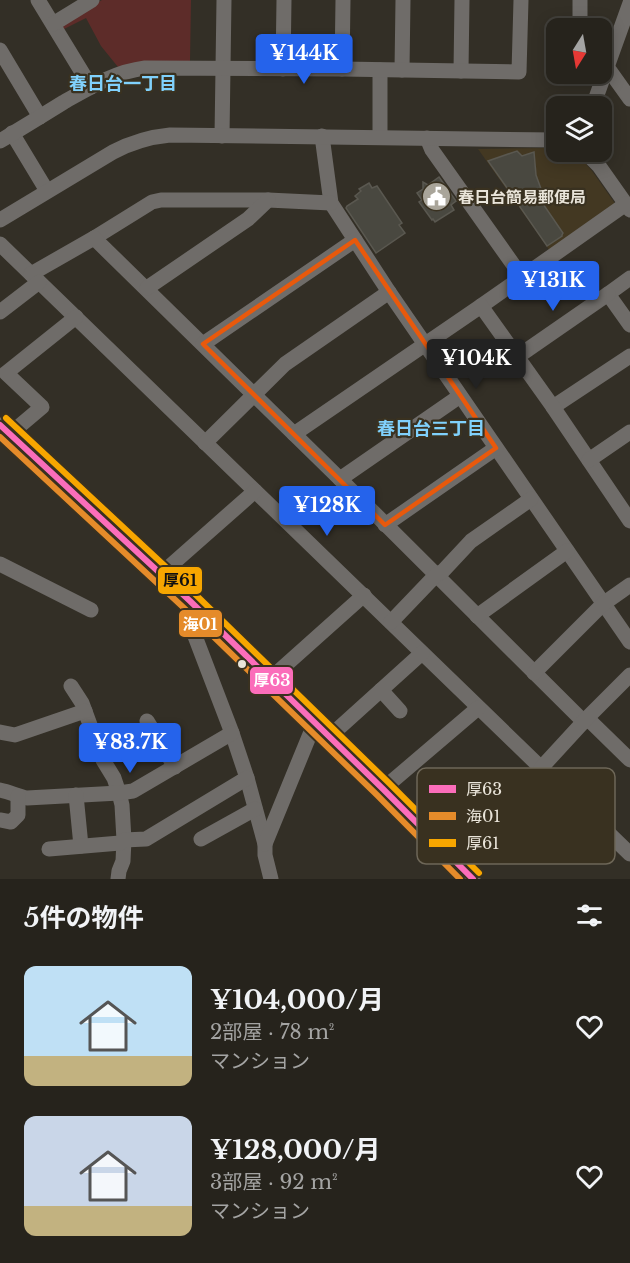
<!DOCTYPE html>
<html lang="ja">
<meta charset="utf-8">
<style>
:root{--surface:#26231c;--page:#2e2b25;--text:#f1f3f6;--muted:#a4a4a3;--line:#42403b;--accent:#2563eb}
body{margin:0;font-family:"Libre Baskerville","Noto Sans JP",serif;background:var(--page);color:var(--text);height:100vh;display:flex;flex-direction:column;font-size:22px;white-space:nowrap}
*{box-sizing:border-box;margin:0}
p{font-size:20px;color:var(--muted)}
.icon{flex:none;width:33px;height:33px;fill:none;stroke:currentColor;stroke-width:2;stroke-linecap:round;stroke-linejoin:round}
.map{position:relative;height:879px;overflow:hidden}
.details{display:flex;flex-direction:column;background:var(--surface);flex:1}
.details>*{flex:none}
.needle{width:39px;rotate:191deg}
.fabs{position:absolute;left:546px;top:18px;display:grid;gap:12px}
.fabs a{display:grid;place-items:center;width:66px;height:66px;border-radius:12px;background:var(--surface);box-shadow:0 3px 15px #0003,0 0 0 2px var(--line);font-size:30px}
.price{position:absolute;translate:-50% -51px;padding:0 14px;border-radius:6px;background:var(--accent);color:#fff;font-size:20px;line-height:39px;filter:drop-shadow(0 2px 3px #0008)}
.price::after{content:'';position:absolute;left:50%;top:36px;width:18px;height:14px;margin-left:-9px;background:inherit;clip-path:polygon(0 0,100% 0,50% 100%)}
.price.selected{background:#222;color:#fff}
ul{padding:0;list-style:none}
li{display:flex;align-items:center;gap:18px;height:150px;padding:0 24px}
li span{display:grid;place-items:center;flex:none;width:168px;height:120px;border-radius:12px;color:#555}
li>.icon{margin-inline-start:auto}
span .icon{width:72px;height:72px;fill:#fffc;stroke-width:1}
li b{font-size:26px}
h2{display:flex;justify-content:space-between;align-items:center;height:72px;padding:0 24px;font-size:26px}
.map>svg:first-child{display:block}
.built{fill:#433822}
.green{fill:#5d2c29}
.building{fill:#494840;stroke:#5a5850;stroke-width:1.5}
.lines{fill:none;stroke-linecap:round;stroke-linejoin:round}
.minor{stroke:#6f6c69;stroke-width:15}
.bus-1-casing{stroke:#393120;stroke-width:10}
.bus-2-casing{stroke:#393120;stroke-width:10}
.bus-3-casing{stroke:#393120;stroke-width:10}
.bus-1{stroke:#fb6dba;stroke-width:6}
.bus-2{stroke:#e58b2a;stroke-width:6}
.bus-3{stroke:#f7a600;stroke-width:6}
.marked{fill:none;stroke:#e8590c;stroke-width:4.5;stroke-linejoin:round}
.bus-dot{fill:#e9e4d9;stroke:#393120;stroke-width:2}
.labels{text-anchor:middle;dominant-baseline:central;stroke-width:4.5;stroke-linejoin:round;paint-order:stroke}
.poi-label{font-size:16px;font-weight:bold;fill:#e9e4d9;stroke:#393120;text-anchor:start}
.neighbourhood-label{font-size:18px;font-weight:bold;fill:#80d1fc;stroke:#393120}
.key{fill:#393120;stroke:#6e6758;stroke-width:1.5}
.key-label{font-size:16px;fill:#e9e4d9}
.line-badge{stroke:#393120;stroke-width:2}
.badge-label{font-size:16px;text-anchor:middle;font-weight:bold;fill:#fff}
.pale-badge-label{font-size:16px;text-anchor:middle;font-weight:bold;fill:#111}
</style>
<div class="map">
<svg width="630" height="879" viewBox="0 0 630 879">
<rect width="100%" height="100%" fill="#332f26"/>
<!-- built -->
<path class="built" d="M546,148L569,153L586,164L592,171L616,205L550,251L478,149Z"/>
<!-- green -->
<path class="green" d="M102,0H191L190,61L118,67L101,46L86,18L62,30L59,25Z"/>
<!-- building -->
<g class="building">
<path d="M517,151L522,156L534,152L536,175L545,200L541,201L563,233L562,235V236L547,246L520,207L515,193L512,195L488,161Z"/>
<path d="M439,177L456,201L451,205L454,210L435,222L433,219L432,220L419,202L422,200L417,193L423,189V182L428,185Z"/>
<path d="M369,183L372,188L377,186L402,223L399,225L405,233L376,253L346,208L347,206L358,199L355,196L361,191L359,189Z"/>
</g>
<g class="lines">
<!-- minor -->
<g class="minor">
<path d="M38,0L91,87"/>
<path d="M53,24L92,0"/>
<path d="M580,28V0"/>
<path d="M0,50L40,117"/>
<path d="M607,67L630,99"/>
<path d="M283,69L284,0"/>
<path d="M342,69L343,0"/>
<path d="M380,70V137"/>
<path d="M402,70L403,0"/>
<path d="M461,71L462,0"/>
<path d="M593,106L630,3"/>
<path d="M12,133L47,191"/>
<path d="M222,136L224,0"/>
<path d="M322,136L331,203L389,292L630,642"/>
<path d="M427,138L432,150L522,277"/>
<path d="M0,141C22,128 43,115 64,102C91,87 114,72 145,68L342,69L519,72L521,0"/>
<path d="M585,152L599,166L630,210"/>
<path d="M0,220L113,152C132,142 149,137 170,135L556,140"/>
<path d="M94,238L152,202L161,200H268L331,203"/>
<path d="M0,244L630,854"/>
<path d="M31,274L94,238L340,479L584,722"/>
<path d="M630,278L608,294L630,325"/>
<path d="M147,288L248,219L268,200"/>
<path d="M481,306L626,204"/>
<path d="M0,312L39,282"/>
<path d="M203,344L355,240"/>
<path d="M517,357L608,294"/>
<path d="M553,407L630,356"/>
<path d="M0,425L190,601L383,789L473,879"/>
<path d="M10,434L42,407L6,373L76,317"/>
<path d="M294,434L481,306L553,407L630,521"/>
<path d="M205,443L285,364L389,292"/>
<path d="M589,460L630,432"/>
<path d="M340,479L460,396"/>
<path d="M385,525L496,448"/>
<path d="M0,564L91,610"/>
<path d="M161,574L255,491"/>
<path d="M190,601L193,631L232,733L247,778L265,844V855L271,879"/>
<path d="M477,616L567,551"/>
<path d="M391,622L436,575L443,571L471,541L531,499"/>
<path d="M534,673L603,604L630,585"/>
<path d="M270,679L364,595"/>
<path d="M71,686L82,703L103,760L114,778L119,793L122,805L124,840L123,861L119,871L118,879"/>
<path d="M381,690L400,711"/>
<path d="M587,718L630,760"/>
<path d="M147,721L175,767"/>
<path d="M0,732L15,735L85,711"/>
<path d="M329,737L422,653"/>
<path d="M541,768L587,718L630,675"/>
<path d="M383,789L478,708"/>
<path d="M0,790C10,792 17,796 27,798L119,793L133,791L232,733"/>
<path d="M76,795L81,846"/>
<path d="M0,820L11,822L18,815V796"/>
<path d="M201,839L255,809"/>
<path d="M265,844L315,722"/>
<path d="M49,849L120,843L124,840L146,839L247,778"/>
</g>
<defs>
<path id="bus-1" d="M0,425L190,601L383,789L473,879"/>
<path id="bus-2" d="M0,437L184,608L377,795L460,879"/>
<path id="bus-3" d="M6,418L196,595L389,783L479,873"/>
</defs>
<!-- bus-1 casing -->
<use href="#bus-1" class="bus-1-casing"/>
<!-- bus-2 casing -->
<use href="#bus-2" class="bus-2-casing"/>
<!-- bus-3 casing -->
<use href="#bus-3" class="bus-3-casing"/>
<!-- bus-1 -->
<use href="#bus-1" class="bus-1"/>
<!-- bus-2 -->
<use href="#bus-2" class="bus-2"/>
<!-- bus-3 -->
<use href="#bus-3" class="bus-3"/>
</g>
<!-- marked area -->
<path class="marked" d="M355,240L496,448L385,525L203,344Z"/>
<!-- icons -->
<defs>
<symbol id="civic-disc" viewBox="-11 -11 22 22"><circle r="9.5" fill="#a9a59a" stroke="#393120"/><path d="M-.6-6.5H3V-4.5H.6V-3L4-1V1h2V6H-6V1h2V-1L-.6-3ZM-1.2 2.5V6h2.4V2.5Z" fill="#fff"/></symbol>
</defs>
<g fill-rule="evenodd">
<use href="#civic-disc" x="420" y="180" width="33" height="33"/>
</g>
<!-- markers -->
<circle class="bus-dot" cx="242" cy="664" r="5"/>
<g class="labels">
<!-- poi labels -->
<g class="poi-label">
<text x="458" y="197">春日台簡易郵便局</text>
</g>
<!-- neighbourhood labels -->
<g class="neighbourhood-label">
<text x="123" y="84">春日台一丁目</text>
<text x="431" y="429">春日台三丁目</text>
</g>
</g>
<!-- legend -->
<rect x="417" y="768" width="198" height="96" rx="9" class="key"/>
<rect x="429" y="785" width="27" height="8" fill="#fb6dba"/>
<rect x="429" y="812" width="27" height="8" fill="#e58b2a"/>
<rect x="429" y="839" width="27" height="8" fill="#f7a600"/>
<g class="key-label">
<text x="466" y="795">厚63</text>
<text x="466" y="822">海01</text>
<text x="466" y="849">厚61</text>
</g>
<g class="line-badge">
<rect x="157" y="566" width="46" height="29" rx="6" fill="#f7a600"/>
<rect x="178" y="609" width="45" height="29" rx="6" fill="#e58b2a"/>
<rect x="249" y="666" width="45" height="29" rx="6" fill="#fb6dba"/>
</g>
<g class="badge-label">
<text x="200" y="630">海01</text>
<text x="272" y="686">厚63</text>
</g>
<g class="pale-badge-label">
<text x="180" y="586">厚61</text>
</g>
</svg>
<div class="fabs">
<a><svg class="needle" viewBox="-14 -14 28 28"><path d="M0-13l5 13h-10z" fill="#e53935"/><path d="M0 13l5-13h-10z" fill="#a4a4a3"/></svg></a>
<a><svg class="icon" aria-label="layers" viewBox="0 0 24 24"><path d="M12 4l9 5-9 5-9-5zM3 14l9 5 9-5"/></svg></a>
</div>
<b class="price" style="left:304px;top:85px">¥144K</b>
<b class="price" style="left:553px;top:312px">¥131K</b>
<b class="price selected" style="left:476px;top:390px">¥104K</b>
<b class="price" style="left:327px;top:537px">¥128K</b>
<b class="price" style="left:130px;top:774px">¥83.7K</b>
</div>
<section class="details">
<h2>5件の物件<svg class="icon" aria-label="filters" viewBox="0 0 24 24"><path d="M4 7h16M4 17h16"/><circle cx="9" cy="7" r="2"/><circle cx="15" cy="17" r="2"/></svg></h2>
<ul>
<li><span style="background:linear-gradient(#bfe0f5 75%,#c2b280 0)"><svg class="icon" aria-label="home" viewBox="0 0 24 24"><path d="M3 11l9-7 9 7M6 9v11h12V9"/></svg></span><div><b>¥104,000/月</b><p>2部屋 · 78 m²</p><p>マンション</p></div><svg class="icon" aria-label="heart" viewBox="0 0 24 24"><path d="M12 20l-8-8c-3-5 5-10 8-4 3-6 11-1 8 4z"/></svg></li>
<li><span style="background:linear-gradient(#c9d6e8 75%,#c2b280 0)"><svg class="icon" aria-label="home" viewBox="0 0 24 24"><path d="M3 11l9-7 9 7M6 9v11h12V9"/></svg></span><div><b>¥128,000/月</b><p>3部屋 · 92 m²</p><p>マンション</p></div><svg class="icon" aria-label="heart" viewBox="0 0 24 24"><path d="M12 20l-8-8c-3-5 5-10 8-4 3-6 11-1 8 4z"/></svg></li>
</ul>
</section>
